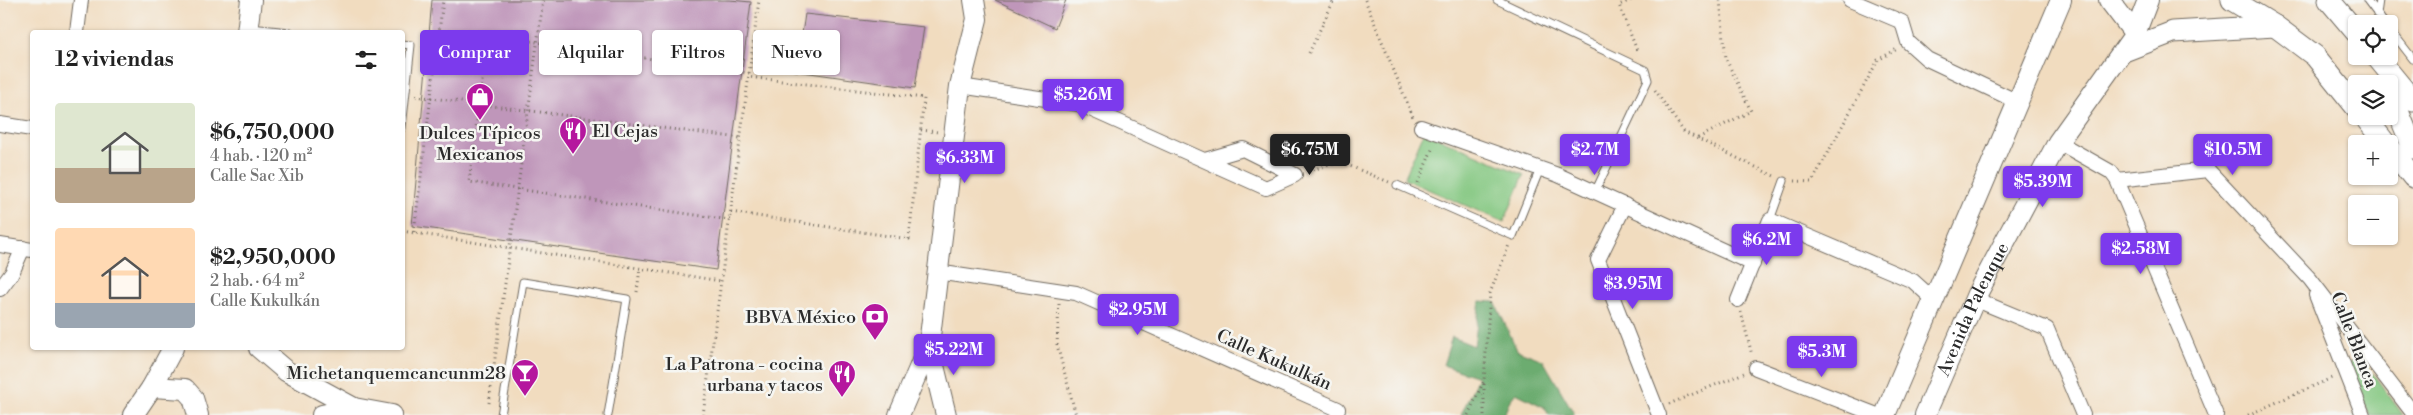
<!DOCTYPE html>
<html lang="es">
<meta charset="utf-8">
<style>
:root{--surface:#fff;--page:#f6f6f6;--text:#222;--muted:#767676;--accent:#7c3aed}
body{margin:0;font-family:"Libre Bodoni",serif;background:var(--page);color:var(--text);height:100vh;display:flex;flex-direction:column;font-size:19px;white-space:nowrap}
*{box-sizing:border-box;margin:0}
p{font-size:16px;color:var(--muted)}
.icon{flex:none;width:28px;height:28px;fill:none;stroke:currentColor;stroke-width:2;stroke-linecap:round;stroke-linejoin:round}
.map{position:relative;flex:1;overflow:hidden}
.sheet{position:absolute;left:30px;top:30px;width:375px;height:320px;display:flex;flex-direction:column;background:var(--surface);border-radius:5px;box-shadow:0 1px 4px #0004}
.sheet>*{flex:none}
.banner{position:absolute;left:420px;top:30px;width:475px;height:45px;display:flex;gap:10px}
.tools{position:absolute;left:2348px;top:15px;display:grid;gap:10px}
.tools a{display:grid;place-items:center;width:50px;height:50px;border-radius:5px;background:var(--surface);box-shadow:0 1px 4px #0004;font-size:25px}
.price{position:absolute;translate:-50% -42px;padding:0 11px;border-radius:5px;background:var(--accent);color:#fff;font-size:16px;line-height:32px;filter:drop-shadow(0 1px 2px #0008)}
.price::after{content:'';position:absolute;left:50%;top:30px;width:15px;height:11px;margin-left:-8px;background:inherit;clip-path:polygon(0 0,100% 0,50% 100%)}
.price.selected{background:#222;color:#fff}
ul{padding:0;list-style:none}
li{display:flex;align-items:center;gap:15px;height:125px;padding:0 25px}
li span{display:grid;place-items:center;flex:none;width:140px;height:100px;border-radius:5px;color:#555}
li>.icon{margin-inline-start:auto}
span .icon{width:60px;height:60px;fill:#fffc;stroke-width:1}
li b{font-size:21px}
h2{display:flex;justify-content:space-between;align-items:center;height:60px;padding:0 25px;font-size:21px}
.chip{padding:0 18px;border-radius:5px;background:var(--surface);box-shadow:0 1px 4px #0004;font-size:18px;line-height:45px}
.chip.selected{background:var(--accent);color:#fff}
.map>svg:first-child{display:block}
.green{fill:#85c882;stroke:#587a56}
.forest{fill:#6cac70;stroke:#4c6c4e}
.building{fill:#bf96ba}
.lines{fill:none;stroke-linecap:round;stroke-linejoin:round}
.lane-casing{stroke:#70695f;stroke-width:9}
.street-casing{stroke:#70695f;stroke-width:16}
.secondary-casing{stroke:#70695f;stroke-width:22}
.primary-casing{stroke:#70695f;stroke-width:23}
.path{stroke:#70695f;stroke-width:3;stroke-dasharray:1 4;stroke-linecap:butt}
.lane{stroke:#fff;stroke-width:7}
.street{stroke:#fff;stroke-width:14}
.secondary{stroke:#fff;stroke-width:20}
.primary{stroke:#fff;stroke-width:21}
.labels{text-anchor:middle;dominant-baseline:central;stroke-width:5;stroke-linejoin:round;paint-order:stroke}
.poi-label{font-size:18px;fill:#2b2b2b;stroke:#f6f6f2;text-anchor:end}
.street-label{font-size:18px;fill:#2b2b2b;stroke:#f6f6f2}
</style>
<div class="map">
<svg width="2413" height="415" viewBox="0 0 2413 415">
<rect width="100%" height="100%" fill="#f6f6f2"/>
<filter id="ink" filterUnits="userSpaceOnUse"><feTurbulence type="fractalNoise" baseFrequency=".02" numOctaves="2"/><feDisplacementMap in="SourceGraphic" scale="10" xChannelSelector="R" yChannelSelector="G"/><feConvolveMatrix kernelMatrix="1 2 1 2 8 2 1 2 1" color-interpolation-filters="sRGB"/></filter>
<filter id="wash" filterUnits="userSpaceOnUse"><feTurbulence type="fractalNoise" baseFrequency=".0096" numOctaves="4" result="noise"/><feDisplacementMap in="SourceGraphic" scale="20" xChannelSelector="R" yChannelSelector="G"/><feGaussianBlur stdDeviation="1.12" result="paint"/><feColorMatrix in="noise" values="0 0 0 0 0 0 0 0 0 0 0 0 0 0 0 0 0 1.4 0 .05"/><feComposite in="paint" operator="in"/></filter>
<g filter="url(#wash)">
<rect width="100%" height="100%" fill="#f1dcbf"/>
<!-- green -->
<g class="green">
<path d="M1424,132L1524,175L1504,222L1404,179Z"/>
<path d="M2360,356L2403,415H2369L2348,364Z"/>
</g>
<!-- forest -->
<path class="forest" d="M1480,301L1495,302L1517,350L1543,360L1575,415H1549L1544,407L1516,393L1510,400L1504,415H1461L1478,377L1443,365L1452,337L1474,346Z"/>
<g id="blocks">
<!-- building -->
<g class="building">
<path d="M432,0H730L751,2L716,270L412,226Z"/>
<path d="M995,0H1066L1055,28Z"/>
<path d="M805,14L924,27L915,88L775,68L778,40L801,41Z"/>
</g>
</g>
</g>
<g filter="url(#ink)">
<use href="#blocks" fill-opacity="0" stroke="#70695f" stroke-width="1"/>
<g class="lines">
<defs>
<g id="lane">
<path d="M1497,0L1645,70L1648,80L1595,192"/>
<path d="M2367,0L2385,24"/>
<path d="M2377,14L2379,0"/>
<path d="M250,28L290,32"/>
<path d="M2389,28L2413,59"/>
<path d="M402,44L411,45L402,128"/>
<path d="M1397,185L1513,236L1540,169"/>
<path d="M1770,220L1784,181"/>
<path d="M501,415L523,282L627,299L608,415"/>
</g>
<g id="street">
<path d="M1850,0L1902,22L1908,42L1927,59L2018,102"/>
<path d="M77,32L81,0"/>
<path d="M960,86L1079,104L1266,188L1295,175L1243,149L1205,160"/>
<path d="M0,124L32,129"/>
<path d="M1421,127L1558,175L1753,264"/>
<path d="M2058,142L2111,172L2117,180L2216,415"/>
<path d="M2117,180L2208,170L2310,279L2413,413"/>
<path d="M1625,205L1598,260L1659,415"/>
<path d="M0,245L32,250"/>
<path d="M937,272L1076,293L1338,409"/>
<path d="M0,289L12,273L23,248"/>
<path d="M1977,294L1984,303L2047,329L2083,415"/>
<path d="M2316,295L2363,415"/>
<path d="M1738,300L1770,220L1913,281L1934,300"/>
<path d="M1756,368L1877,415"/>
</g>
<g id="secondary">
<path d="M2109,0L2135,34"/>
<path d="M247,32L251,0"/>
<path d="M929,345L946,415"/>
<path d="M259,348L286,371L354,408L392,415"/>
<path d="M152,387L185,389L193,398L198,415"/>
<path d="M133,415L152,387L173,348"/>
<path d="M322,415L354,408"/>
<path d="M899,415L929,345L960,86L977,19L974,0"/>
<path d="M1885,415L2061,0"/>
<path id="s1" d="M1925,415L1977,294L2058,142L2135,34L2148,0"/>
</g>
<g id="primary">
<path d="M2232,0L2275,26L2315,56L2356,107"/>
<path d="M2329,0L2356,32"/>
<path d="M2124,51L2173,32L2275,26"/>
<path d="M2376,56L2413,101"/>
<path d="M2389,89L2413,148"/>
<path d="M2364,116L2386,144"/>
<path d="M2389,147L2413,177"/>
</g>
</defs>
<!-- lane casing -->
<use href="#lane" class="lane-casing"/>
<!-- street casing -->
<use href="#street" class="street-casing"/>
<!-- secondary casing -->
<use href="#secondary" class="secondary-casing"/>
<!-- primary casing -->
<use href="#primary" class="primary-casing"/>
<!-- path -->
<g class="path">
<path d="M1365,0L1413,117"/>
<path d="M1631,0L1619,5L1638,53"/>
<path d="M422,46L436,49"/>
<path d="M1309,53L1334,0"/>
<path d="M1655,90L1684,132L1774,176"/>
<path d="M416,96L740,138"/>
<path d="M921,130L938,132"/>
<path d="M1698,138L1751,111L1726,59L1720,0"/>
<path d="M1308,171L1340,162L1389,182"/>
<path d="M1795,181L1812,182L1878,60L1897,49"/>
<path d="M1418,183L1433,147"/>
<path d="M731,212L909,239L924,98L748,77"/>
<path d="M730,220L469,182L488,35L749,73"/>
<path d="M402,231L721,281"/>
<path d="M414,232L443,0"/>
<path d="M637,292L640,268"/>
<path d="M1059,304L1057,345L1076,415"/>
<path d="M1741,312L1752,355"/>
<path d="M1484,384V415"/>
<path d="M489,403L543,0"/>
<path d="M1669,404L1744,373"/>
<path d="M703,415L759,0"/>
<path d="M1468,415L1484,381L1490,293L1509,245"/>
<path d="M2248,415L2334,377"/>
</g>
<!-- lane -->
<use href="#lane" class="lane"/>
<!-- street -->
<use href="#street" class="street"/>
<!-- secondary -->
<use href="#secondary" class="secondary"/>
<!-- primary -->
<use href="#primary" class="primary"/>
</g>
</g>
<!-- icons -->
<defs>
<symbol id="shop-pin" viewBox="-11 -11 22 30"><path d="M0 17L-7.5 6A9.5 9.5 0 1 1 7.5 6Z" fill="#b5179e" stroke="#f6f6f2"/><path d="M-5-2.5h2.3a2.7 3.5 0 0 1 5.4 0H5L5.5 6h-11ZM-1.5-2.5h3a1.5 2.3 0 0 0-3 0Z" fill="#fff"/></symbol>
<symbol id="restaurant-pin" viewBox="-11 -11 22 30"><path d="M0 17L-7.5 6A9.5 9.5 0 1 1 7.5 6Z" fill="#b5179e" stroke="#f6f6f2"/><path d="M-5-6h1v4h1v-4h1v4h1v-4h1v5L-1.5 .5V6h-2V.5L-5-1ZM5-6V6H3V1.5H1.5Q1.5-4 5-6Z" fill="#fff"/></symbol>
<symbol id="bank-pin" viewBox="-11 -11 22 30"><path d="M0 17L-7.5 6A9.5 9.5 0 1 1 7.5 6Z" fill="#b5179e" stroke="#f6f6f2"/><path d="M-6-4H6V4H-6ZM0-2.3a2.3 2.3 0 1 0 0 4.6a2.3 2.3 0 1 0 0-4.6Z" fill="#fff"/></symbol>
<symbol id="bar-pin" viewBox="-11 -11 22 30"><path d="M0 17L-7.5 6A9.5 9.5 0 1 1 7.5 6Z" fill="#b5179e" stroke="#f6f6f2"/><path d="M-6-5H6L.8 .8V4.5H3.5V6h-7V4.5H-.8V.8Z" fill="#fff"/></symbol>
</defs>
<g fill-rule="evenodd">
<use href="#shop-pin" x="464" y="81" width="32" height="43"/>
<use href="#restaurant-pin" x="557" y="115" width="32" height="43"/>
<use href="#bank-pin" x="859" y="301" width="32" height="43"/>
<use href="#bar-pin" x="509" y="357" width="32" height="43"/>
<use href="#restaurant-pin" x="826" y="358" width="32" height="43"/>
</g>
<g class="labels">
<!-- poi labels -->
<g class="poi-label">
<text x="592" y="131" text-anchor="start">El Cejas</text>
<text x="480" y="133" text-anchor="middle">Dulces Típicos<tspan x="480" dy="21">Mexicanos</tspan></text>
<text x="856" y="317">BBVA México</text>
<text x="823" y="364">La Patrona - cocina<tspan x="823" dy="21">urbana y tacos</tspan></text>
<text x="506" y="373">Michetanquemcancunm28</text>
</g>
<!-- street labels -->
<g class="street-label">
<text stroke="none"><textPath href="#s1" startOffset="116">Avenida Palenque</textPath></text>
<text transform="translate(2354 340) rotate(69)">Calle Blanca</text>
<text transform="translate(1274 360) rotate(24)">Calle Kukulkán</text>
</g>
</g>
</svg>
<div class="tools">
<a><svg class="icon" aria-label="locate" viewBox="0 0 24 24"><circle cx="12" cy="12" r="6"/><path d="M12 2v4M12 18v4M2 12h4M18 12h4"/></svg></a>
<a><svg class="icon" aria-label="layers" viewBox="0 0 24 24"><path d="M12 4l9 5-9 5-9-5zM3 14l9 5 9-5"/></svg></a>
<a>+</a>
<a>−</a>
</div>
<b class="price" style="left:1083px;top:121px">$5.26M</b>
<b class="price selected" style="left:1310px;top:176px">$6.75M</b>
<b class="price" style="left:1595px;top:176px">$2.7M</b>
<b class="price" style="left:2233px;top:176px">$10.5M</b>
<b class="price" style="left:965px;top:184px">$6.33M</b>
<b class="price" style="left:2043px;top:208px">$5.39M</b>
<b class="price" style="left:1767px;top:266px">$6.2M</b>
<b class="price" style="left:2141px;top:275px">$2.58M</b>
<b class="price" style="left:1633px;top:310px">$3.95M</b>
<b class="price" style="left:1138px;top:336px">$2.95M</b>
<b class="price" style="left:954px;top:376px">$5.22M</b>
<b class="price" style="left:1822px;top:378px">$5.3M</b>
<div class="banner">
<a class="chip selected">Comprar</a>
<a class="chip">Alquilar</a>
<a class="chip">Filtros</a>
<a class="chip">Nuevo</a>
</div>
<section class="sheet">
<h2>12 viviendas<svg class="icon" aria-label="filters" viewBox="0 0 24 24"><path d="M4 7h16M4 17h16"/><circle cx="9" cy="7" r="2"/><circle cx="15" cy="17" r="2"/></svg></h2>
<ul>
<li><span style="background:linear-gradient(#dfe7d0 65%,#b9a48a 0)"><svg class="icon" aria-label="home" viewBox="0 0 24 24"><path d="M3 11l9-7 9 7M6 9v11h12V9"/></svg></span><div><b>$6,750,000</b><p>4 hab. · 120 m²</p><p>Calle Sac Xib</p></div></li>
<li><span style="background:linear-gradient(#ffd9b3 75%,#9aa5b1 0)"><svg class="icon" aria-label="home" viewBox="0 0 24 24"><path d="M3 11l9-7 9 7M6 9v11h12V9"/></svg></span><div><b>$2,950,000</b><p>2 hab. · 64 m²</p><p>Calle Kukulkán</p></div></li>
</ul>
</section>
</div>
